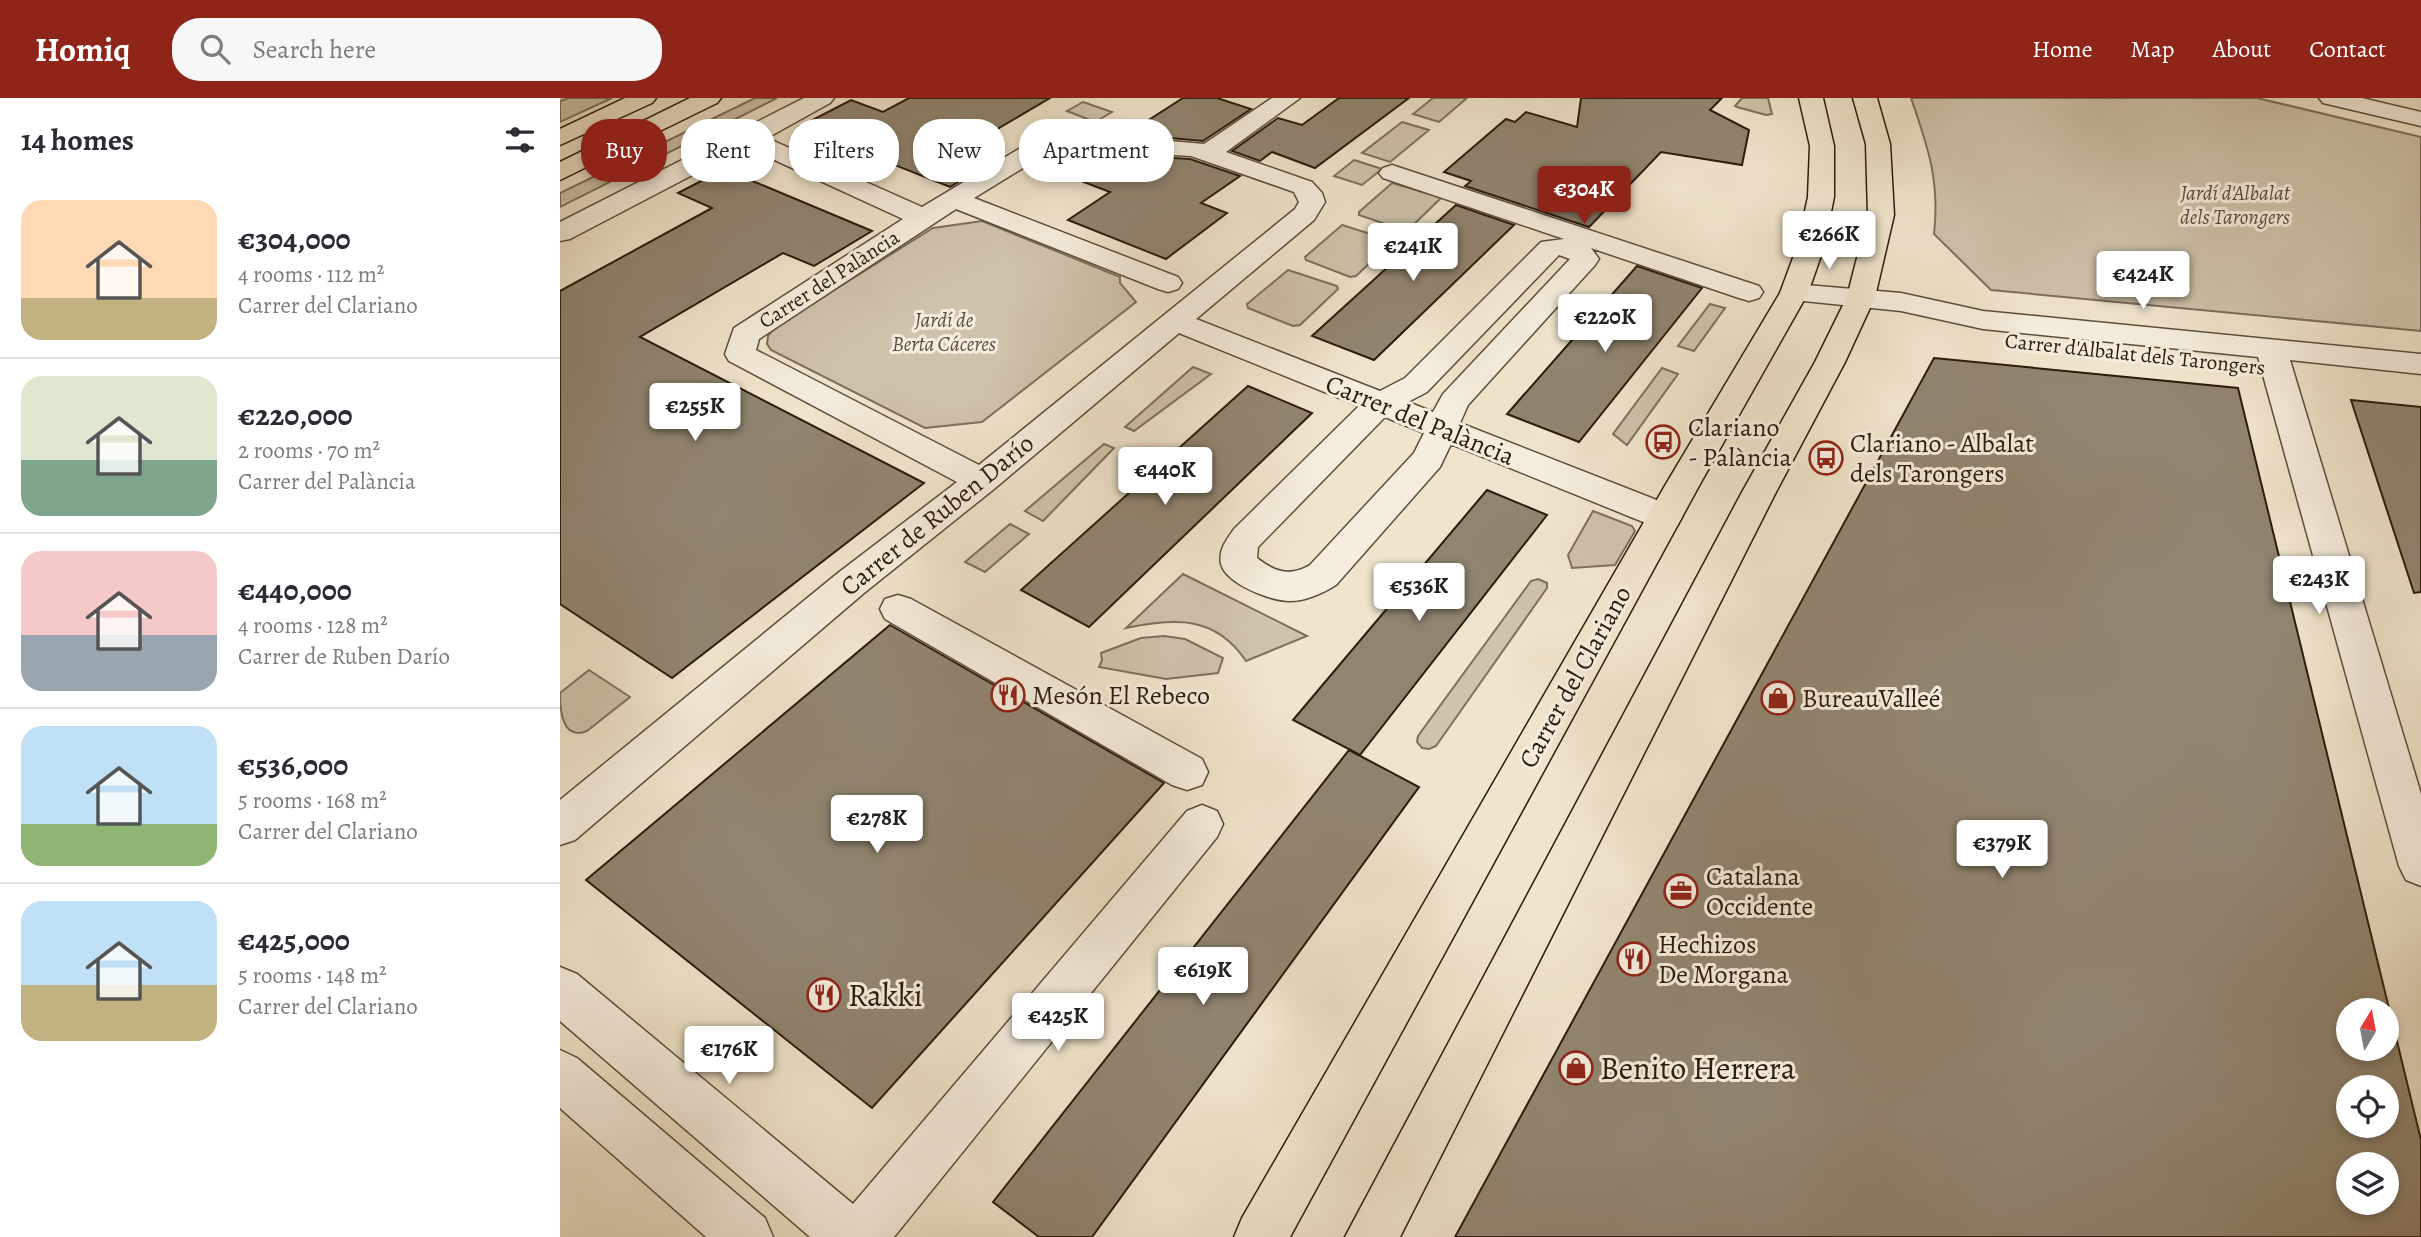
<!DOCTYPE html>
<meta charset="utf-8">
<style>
:root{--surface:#fff;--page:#f7f7f7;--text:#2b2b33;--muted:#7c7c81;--line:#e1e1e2;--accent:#8f2418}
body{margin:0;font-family:Alegreya,serif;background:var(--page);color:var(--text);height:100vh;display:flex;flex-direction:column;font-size:26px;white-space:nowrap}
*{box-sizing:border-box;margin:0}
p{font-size:23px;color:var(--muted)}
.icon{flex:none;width:38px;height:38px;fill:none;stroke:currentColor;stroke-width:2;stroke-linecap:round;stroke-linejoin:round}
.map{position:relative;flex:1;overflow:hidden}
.side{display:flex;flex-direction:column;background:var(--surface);width:560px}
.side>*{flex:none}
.hud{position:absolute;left:21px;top:21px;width:665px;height:63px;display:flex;gap:14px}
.needle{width:46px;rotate:10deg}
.controls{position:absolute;left:1776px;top:900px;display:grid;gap:14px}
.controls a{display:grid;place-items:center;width:63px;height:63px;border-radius:50%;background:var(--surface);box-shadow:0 4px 10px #0003;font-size:35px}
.price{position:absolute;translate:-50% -60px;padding:0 16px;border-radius:7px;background:#fff;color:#222;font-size:23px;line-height:46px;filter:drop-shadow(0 2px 4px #0008)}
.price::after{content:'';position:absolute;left:50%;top:42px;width:21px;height:16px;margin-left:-10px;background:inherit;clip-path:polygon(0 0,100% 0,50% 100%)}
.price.selected{background:var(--accent);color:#fff}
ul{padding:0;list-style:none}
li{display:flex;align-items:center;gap:21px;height:175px;padding:0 21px}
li+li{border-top:2px solid var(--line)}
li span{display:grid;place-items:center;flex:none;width:196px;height:140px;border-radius:21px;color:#555}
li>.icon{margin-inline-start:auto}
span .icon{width:84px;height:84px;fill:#fffc;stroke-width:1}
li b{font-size:30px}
h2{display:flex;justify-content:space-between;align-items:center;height:84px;padding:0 21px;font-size:30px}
.tag{padding:0 24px;border-radius:28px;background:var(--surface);box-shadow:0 4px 10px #0003;font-size:24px;line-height:63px}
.tag.selected{background:var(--accent);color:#fff}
header{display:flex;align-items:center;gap:42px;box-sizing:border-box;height:98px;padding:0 35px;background:var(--accent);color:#fff}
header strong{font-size:33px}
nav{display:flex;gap:38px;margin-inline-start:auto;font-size:24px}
.search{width:490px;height:63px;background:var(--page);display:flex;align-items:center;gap:18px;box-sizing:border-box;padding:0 24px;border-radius:28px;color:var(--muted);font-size:26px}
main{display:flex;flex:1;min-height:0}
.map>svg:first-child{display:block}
.green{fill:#cfc3ab;stroke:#7d705c;stroke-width:2}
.building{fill:#918570;stroke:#2b1c0c;stroke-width:2;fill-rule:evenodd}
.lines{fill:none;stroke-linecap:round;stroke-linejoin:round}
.street-casing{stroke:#5c4e3c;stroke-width:3}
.primary-casing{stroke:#2b1c0c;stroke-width:3}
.street{fill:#f5eede;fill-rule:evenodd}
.primary{fill:#f0e5cc;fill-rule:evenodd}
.labels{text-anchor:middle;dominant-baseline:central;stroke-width:6;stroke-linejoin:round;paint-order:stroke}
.far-park-label{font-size:21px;font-style:italic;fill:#5c4e3c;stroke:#f5eede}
.far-street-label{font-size:21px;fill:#2b1c0c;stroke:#f5eede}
.street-label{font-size:26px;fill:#2b1c0c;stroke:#f5eede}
.poi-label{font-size:26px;fill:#2b1c0c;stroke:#f5eede;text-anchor:start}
.near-poi-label{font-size:32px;fill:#2b1c0c;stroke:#f5eede;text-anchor:start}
</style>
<header>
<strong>Homiq</strong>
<div class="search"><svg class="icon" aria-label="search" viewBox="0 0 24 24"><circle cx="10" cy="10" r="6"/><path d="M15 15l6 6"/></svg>Search here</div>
<nav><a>Home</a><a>Map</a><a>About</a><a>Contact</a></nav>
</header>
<main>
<section class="side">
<h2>14 homes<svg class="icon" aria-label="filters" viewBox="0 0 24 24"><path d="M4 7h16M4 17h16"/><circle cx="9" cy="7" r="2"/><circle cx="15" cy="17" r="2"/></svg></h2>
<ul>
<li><span style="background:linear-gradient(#ffd9b3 70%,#c2b280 0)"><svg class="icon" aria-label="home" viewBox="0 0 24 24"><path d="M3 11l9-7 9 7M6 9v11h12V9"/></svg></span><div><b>€304,000</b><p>4 rooms · 112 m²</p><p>Carrer del Clariano</p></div></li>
<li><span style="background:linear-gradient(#dfe7d0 60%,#7fa58c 0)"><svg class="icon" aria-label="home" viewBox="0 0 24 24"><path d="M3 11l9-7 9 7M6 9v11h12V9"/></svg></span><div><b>€220,000</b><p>2 rooms · 70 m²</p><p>Carrer del Palància</p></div></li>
<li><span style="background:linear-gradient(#f6c9c9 60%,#9aa5b1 0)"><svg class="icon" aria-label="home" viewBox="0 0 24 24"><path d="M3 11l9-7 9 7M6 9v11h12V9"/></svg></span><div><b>€440,000</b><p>4 rooms · 128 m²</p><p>Carrer de Ruben Darío</p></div></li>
<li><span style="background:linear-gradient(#bfe0f5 70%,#8fb573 0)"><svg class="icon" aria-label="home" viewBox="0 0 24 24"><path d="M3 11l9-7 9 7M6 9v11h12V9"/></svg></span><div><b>€536,000</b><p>5 rooms · 168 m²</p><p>Carrer del Clariano</p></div></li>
<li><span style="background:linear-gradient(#bfe0f5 60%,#c2b280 0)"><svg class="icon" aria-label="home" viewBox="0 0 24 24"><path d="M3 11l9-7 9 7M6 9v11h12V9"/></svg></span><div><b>€425,000</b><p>5 rooms · 148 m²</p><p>Carrer del Clariano</p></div></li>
</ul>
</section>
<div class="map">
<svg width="1861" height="1139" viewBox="0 0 1861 1139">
<rect width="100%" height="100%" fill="#f0e5cc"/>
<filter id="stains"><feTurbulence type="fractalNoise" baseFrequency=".00286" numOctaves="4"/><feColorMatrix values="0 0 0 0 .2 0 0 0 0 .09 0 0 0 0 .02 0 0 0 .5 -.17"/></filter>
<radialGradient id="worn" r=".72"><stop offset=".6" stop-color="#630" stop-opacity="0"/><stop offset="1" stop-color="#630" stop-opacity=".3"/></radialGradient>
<!-- green -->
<g class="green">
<path d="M9,0H52L0,24V3Z"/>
<path d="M195,0H217L0,109V95Z"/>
<path d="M873,0H907L879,24L853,16Z"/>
<path d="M1182,0H1208L1212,16L1206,17L1177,9L1175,8Z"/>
<path d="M1351,0H1697L1861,39V233L1431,192L1374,136C1380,83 1368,49 1351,0Z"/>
<path d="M523,4L552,14L535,24L507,13Z"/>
<path d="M842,24L869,32L830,64L802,55Z"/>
<path d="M794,62L822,71L802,87L774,78Z"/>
<path d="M832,85L880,99V101L849,131L843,132L799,117V114Z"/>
<path d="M422,123L560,179V185L576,204L422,324L365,330L211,252L207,246L208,238L215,229L373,130Z"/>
<path d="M782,127L830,142L831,145L796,178L790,179L746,162L745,159Z"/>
<path d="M728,172L777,188L778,191L740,227L733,228L688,210L687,206Z"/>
<path d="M1150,206L1165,210L1134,253L1118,248Z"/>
<path d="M633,269L651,276L574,333L565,329Z"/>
<path d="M1102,270L1118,276L1067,347L1053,336Z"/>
<path d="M544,346L554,350L483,423L465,413Z"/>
<path d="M1033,413L1072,428L1075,433L1055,467L1012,470L1008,457Z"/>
<path d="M450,426L469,436L425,474L405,464Z"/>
<path d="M623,476L747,538L686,563C655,517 615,520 566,530Z"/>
<path d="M978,481L987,485V490L876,648L869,651L862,650L857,644L858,638L971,483Z"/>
<path d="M604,538L625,541L663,560L658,575L606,581L539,569L542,562L541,555L581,540Z"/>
<path d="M29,572L70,599L27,633C2,643 0,612 0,595Z"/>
</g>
<!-- building -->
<g class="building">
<path d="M349,0H490L410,47L440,59L390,89L239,29L291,2L323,14Z"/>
<path d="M623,0H657L691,11L643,43L599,39L573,32Z"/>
<path d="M779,0H849L755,70L712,54L700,63L672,53L718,20L742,27Z"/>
<path d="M1021,0H1162L1150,12L1189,32L1182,67L1101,54L1029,129L905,88L911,83L884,74L946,21L955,24L966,14L1017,29Z"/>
<path d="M552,46L596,59L630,61L680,78L641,105L667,115L606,161L508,122L550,94L503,76Z"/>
<path d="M164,71L312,133L254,168L223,155L80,239L364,385L112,580L0,506V193L152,110L118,95Z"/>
<path d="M896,107L954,127L814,262L752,238Z"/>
<path d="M1077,168L1142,190L1019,344L947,316Z"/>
<path d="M1374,260L1678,290L1861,1042V1139H895ZM1788,912H1827V950H1788ZM1788,989H1827V1027H1788ZM1788,1066H1827V1104H1788Z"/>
<path d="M688,288L752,315L529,529L461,492Z"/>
<path d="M1791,302L1861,309V494L1854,495Z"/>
<path d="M927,392L987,417L800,657L733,622Z"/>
<path d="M330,527L604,685L312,1010L26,782Z"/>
<path d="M789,652L859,689L532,1139H479L433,1104Z"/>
</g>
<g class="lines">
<defs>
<g id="street">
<path d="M244,0H274L270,5L207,40L362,109L489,33L524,24H537L599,42L644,46L712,0H740L666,54L752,84L762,95L765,104L754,122L636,221L820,293L845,280L981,144L1004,141L823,80L819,75L823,70L832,67L841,70L1199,188L1203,194L1199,200L1189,203L1179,200L1031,150L1039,161L1035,167L908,307L900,325L1117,410L1122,419L1117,428L1105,432L1093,428L891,346L880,369L776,487C763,495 746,503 730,503C711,503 666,486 661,466C658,452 667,441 674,431L799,308L619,235L434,391L304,495L15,742L0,747V702L278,475L397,384L169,263L165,256L174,230L343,121L186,49L10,141L0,143V124ZM525,38H535L597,56L631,58L734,94L739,104L735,111L419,367L196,252L199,241L396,111L598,191L608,194L618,191L622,185L618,179L414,100L507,43ZM999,157L1010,161L883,296L873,314L848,304L867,294ZM825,319L864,335L854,355L750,467C730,479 715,474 697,460L698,449Z"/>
<path d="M1759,0H1802L1861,14V28L1763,5Z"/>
<path d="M1234,186L1341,195L1423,213L1861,256V276L1730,262L1861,696V788L1846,782L1839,768L1698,259L1423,231L1341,213L1224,201L1220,195L1224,189Z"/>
<path d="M338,497L351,501L642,661L648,674L642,687L627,692L612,687L325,521L320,511L325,501Z"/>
<path d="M642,707L657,713L663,726L657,739L334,1139H250L0,923V869L17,876L293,1106L627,713Z"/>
<path d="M0,952L17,960L205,1120L213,1139H146L0,1010Z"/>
</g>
<g id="primary">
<path d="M65,0H96L92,5L0,47V31Z"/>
<path d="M130,0H161L157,5L0,82V64Z"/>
<path d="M1239,0H1263L1274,48V99L1264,149L1248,195L1140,386L730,1139H674L682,1120L1106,386L1220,195L1237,149L1248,99L1250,48Z"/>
<path d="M1293,0H1317L1330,46L1334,117L1315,199L1285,264L1215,396L840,1139H785L1181,396L1255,264L1287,199L1308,117L1306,46Z"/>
</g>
</defs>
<!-- street casing -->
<use href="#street" class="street-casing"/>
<!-- primary casing -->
<use href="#primary" class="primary-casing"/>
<!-- street -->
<use href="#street" class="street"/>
<!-- primary -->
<use href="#primary" class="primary"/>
</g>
<!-- icons -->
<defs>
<symbol id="bus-ring" viewBox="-11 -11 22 22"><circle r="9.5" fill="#f5eede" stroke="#8f2418" stroke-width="1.5"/><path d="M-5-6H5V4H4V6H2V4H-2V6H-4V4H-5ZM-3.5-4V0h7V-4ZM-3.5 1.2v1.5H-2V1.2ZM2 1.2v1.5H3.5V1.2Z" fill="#8f2418"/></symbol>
<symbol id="restaurant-ring" viewBox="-11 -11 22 22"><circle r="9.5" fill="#f5eede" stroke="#8f2418" stroke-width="1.5"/><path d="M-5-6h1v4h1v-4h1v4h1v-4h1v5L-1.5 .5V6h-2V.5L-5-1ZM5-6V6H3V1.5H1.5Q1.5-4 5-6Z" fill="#8f2418"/></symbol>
<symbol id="shop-ring" viewBox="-11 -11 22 22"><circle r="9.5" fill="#f5eede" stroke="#8f2418" stroke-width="1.5"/><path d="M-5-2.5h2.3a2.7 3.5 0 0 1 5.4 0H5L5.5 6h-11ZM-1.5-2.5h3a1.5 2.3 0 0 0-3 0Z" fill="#8f2418"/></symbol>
<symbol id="office-ring" viewBox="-11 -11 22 22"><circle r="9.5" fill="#f5eede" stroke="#8f2418" stroke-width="1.5"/><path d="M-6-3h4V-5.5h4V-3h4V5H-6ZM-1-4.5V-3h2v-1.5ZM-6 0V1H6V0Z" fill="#8f2418"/></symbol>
</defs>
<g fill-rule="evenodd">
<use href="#bus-ring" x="1084" y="325" width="38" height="38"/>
<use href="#bus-ring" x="1247" y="341" width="38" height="38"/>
<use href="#restaurant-ring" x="429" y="578" width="38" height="38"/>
<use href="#shop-ring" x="1199" y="581" width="38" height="38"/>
<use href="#office-ring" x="1102" y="774" width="38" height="38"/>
<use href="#restaurant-ring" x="1055" y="842" width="38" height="38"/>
<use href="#restaurant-ring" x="245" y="878" width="38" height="38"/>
<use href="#shop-ring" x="997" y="951" width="38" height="38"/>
</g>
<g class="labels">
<!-- far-park labels -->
<g class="far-park-label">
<text x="1675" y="95">Jardí d'Albalat<tspan x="1675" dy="24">dels Tarongers</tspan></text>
<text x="384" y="222">Jardí de<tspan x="384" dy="24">Berta Cáceres</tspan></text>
</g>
<!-- far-street labels -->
<g class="far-street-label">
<text transform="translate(269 181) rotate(-33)">Carrer del Palància</text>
<text transform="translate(1575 256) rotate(6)">Carrer d'Albalat dels Tarongers</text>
</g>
<!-- street labels -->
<g class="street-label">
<text transform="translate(860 322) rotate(22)">Carrer del Palància</text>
<text transform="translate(377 417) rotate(-39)">Carrer de Ruben Darío</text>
<text transform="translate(1015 579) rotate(-61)">Carrer del Clariano</text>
</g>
<!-- poi labels -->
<g class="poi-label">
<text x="1128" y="329">Clariano<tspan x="1128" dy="30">- Palància</tspan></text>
<text x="1290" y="345">Clariano - Albalat<tspan x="1290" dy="30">dels Tarongers</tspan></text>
<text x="472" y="597">Mesón El Rebeco</text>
<text x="1242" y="600">BureauValleé</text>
<text x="1146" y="778">Catalana<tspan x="1146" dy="30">Occidente</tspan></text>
<text x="1098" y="846">Hechizos<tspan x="1098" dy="30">De Morgana</tspan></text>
</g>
<!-- near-poi labels -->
<g class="near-poi-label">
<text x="288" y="897">Rakki</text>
<text x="1040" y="970">Benito Herrera</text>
</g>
</g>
<rect width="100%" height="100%" filter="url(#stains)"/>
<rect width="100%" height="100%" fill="url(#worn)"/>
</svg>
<div class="controls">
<a><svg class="needle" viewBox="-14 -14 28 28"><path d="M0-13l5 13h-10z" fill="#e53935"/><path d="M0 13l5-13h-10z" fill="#7c7c81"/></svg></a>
<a><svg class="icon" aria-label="locate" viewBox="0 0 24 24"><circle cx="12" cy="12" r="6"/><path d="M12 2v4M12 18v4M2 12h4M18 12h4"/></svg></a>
<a><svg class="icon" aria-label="layers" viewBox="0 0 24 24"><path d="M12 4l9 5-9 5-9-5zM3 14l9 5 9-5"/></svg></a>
</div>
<b class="price selected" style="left:1024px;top:128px">€304K</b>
<b class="price" style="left:1269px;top:173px">€266K</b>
<b class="price" style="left:853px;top:185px">€241K</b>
<b class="price" style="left:1583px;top:213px">€424K</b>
<b class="price" style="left:1045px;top:256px">€220K</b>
<b class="price" style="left:135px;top:345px">€255K</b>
<b class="price" style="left:605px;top:409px">€440K</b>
<b class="price" style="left:1759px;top:518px">€243K</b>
<b class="price" style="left:859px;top:525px">€536K</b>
<b class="price" style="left:317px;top:757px">€278K</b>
<b class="price" style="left:1442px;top:782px">€379K</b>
<b class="price" style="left:643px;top:909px">€619K</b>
<b class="price" style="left:498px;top:955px">€425K</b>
<b class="price" style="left:169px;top:988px">€176K</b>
<div class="hud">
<a class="tag selected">Buy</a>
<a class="tag">Rent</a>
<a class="tag">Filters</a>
<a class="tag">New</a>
<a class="tag">Apartment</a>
</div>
</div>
</main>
